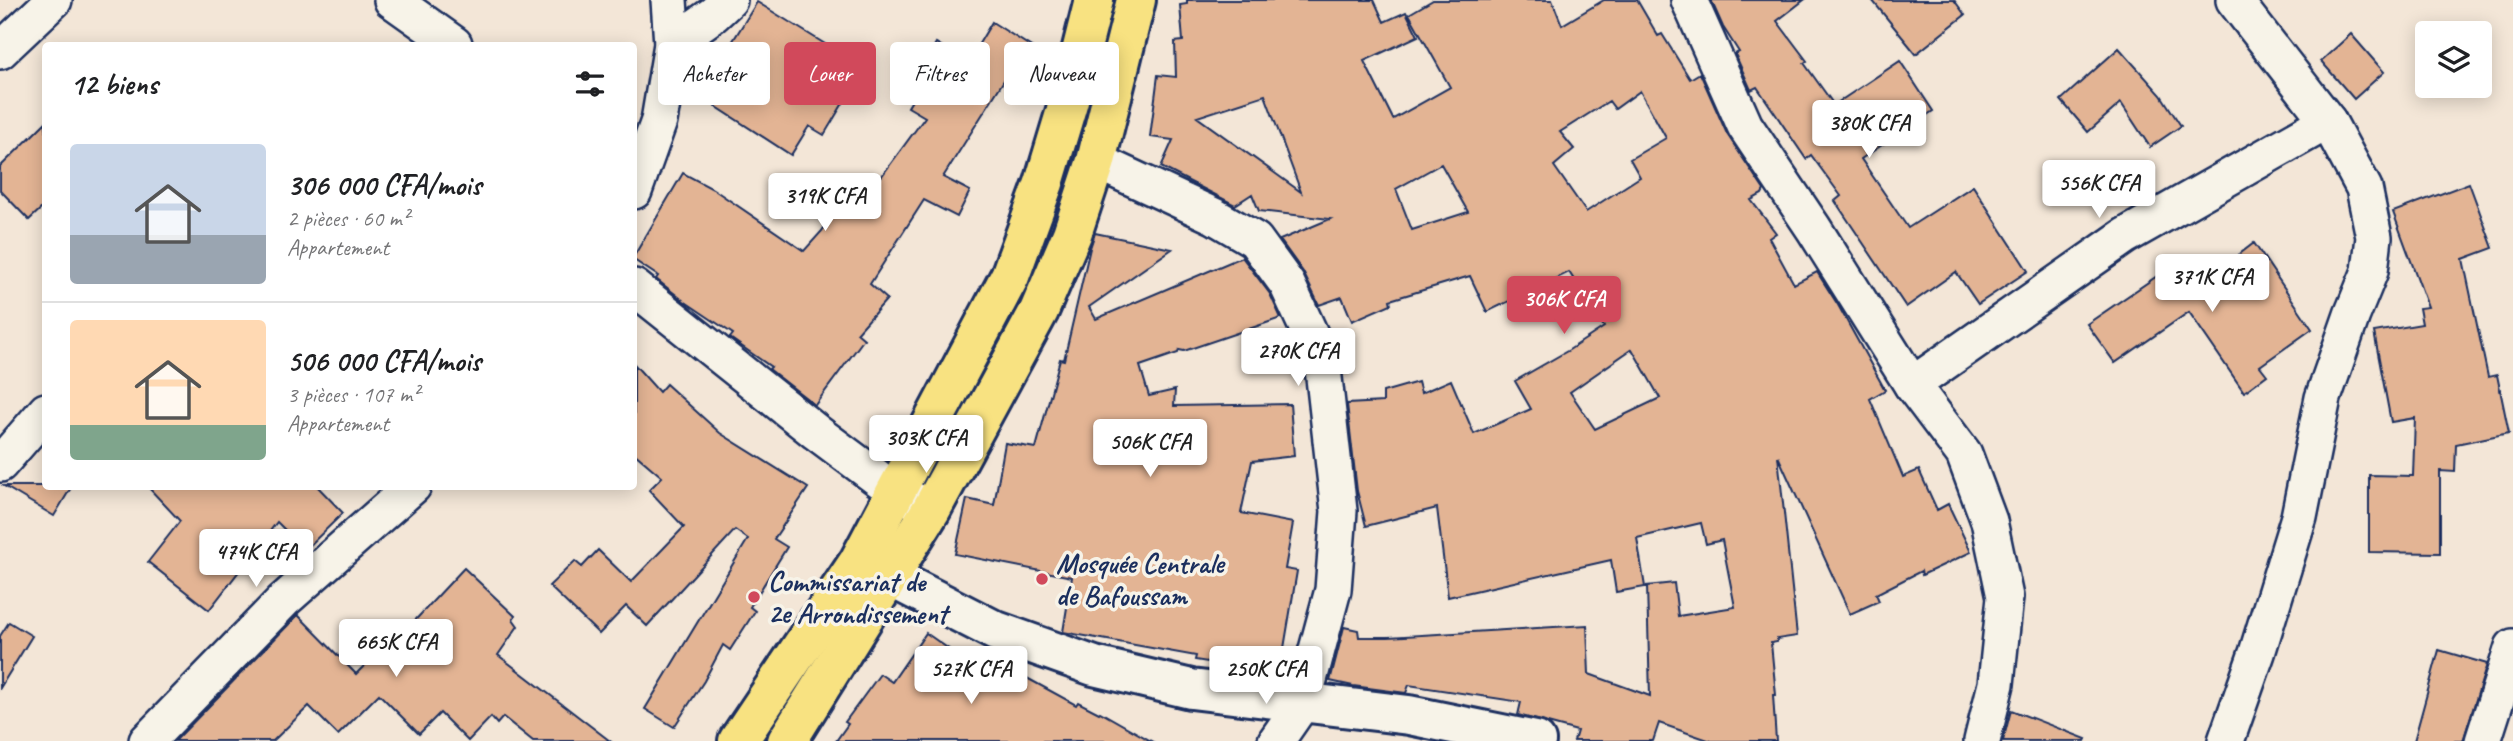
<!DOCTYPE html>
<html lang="fr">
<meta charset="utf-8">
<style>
:root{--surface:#fff;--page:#f6f6f6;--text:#202124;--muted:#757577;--line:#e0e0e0;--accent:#d1495b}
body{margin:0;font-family:Caveat,sans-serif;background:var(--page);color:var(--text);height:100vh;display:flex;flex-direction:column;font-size:26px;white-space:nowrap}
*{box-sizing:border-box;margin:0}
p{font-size:23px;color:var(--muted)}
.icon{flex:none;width:38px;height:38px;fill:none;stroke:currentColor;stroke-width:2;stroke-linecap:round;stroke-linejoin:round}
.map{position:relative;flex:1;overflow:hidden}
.panel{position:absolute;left:42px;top:42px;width:595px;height:448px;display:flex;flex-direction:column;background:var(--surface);border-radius:7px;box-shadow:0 4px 18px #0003}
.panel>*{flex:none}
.banner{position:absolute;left:658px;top:42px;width:665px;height:63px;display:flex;gap:14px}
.tools{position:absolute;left:2415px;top:21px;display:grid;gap:14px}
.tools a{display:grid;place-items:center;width:77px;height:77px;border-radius:7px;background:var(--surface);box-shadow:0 4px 18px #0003;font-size:35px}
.price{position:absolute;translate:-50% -60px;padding:0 16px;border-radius:7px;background:#fff;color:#222;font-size:23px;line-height:46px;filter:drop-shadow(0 2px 4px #0008)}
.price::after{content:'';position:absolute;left:50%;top:42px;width:21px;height:16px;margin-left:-10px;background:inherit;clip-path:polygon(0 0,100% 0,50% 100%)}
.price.selected{background:var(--accent);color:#fff}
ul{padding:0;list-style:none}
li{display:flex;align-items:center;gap:21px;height:175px;padding:0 28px}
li+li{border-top:2px solid var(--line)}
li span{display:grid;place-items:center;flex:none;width:196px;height:140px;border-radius:7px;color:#555}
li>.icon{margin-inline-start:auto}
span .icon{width:84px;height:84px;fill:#fffc;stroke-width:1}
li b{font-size:30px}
h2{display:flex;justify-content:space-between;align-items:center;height:84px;padding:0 28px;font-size:30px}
.pill{padding:0 24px;border-radius:7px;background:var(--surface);box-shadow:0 4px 18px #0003;font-size:24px;line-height:63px}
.pill.selected{background:var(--accent);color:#fff}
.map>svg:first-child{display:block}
.building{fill:#e3b494;stroke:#1b2f5e;stroke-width:2;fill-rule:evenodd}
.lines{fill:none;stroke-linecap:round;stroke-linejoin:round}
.minor-casing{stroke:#1b2f5e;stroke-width:40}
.tertiary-casing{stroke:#1b2f5e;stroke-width:44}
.trunk-casing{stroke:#1b2f5e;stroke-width:44}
.minor{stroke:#f7f3e8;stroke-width:35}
.tertiary{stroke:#f7f3e8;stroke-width:38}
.trunk{stroke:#f8e281;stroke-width:38}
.poi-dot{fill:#d1495b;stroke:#f7f3e8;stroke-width:2.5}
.labels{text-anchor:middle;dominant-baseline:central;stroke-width:7;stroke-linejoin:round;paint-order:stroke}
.poi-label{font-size:28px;font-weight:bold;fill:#1b2f5e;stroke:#f7f3e8;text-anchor:start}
</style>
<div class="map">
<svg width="2513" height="741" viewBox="0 0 2513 741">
<rect width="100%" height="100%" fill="#f3e6d7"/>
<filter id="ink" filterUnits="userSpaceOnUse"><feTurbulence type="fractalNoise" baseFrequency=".0143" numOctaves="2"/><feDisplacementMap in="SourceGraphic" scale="14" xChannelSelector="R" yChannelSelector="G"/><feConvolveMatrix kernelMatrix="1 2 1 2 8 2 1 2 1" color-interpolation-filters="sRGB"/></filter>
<g filter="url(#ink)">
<!-- building -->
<g class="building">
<path d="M1187,0H1374L1384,22L1406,12L1418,36L1364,61L1393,119L1450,87L1409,14L1433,0H1552L1562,25L1604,0H1637L1658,36L1662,34L1690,79L1700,73L1727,134L1764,190L1762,194L1751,200L1776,233L1769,238L1794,284L1817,272L1838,305L1885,390L1870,399L1903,477L1919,470L1937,510L1948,504L1971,552L1922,575L1921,571L1876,594L1879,601L1850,614L1778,456L1797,636L1777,639V642L1771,643L1776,695H1773L1776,741H1711L1659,723L1653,741H1574L1577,731L1518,715L1521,702L1409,685L1406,693L1353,686L1330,681L1344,627L1358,630L1359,637H1388L1587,625L1589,674L1650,696L1647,586L1674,583L1678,616L1735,607L1722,540L1706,544L1701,523L1637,538L1645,587L1616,592L1611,560L1448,597L1437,508L1366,526L1357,491L1347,404L1383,402V392L1418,382L1421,393L1451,380L1474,434L1531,409L1515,381L1569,350L1604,327L1569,272L1487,312L1470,276L1390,300L1391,304L1352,321L1342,297L1319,305L1303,272L1280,240L1330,219L1259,211L1252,194L1235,205L1161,167L1173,140L1150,137L1158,75L1176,77L1175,42L1183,41L1180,5L1187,4ZM1640,91L1666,138L1630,159L1640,177L1586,212L1554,166L1574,149L1560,132L1609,101L1615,109ZM1265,95L1301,192L1197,117ZM1441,164L1468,212L1412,230L1396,189ZM1632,349L1660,398L1595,429L1570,392Z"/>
<path d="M1711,0H1804L1777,21L1807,61L1804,63L1834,105L1900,61L1933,111L1861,159L1908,228L1973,186L2028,271L1978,304L1956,272L1906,307L1835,201L1841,196L1811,155L1806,159L1757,87L1751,90L1735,54L1739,52L1723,27Z"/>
<path d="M1872,0H1954L1965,15L1916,54Z"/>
<path d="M757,2L864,68L824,135L809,126L791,155L706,100L724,73L716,68Z"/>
<path d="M992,22L1033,48L1013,81L1006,77L943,177L970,191L957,217L924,200L870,284L887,299L857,333L864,339L815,405L769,369L771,367L730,338L733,334L684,301L656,279L658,276L634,260V256L683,173L713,189L804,251L822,231L856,177L873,188L925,117L908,107L928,74L921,70L936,43L968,62Z"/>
<path d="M2351,34L2384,72L2354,99L2321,61Z"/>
<path d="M2119,48L2161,95L2181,126L2150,147L2121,103L2088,132L2061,100Z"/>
<path d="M46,122V204L29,220L0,190V167Z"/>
<path d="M2469,183L2493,248L2463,259L2488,377L2497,375L2509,433L2456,444L2455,472L2440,471V553L2369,552V475L2413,476L2415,418L2391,422L2374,332L2422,324L2419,308L2428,307L2393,212Z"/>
<path d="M1095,233L1172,249L1089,307L1096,319L1242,257L1270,294L1281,318L1184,351L1179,350L1178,353L1140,366L1149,396L1175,390L1174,406L1290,404L1294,456L1252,461L1241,513L1293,523L1285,569L1297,571L1279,678L1232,672L1233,666L1195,660L1196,656L1063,632L1072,577L955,554L967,499L994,505L1005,443L1036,448L1060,359L1064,360L1090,248Z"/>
<path d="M2254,243L2312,329L2260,366L2267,375L2244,392L2189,312L2115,363L2087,324L2163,272L2167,279L2198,257L2211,276Z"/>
<path d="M634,364L659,392L666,384L720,433L808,488L774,539L787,547L750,607L755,611L730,650L723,645L704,681L674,727L645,709L748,539L735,530L647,626L626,606L599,634L549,586L575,561L582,567L598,550L631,582L684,527L649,490L662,477L634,453Z"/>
<path d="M4,486H72L54,516Z"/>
<path d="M147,486H317L343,513L305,550L277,522L209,610L148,562L180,521Z"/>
<path d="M464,568L515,616L513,619L518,626L498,655L610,741H533L503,717L497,724L491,717L468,741L440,713L419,734L379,694L338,735L309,706L273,741H175L298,615L356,674L374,656L378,660Z"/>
<path d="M9,622L32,636L0,688V636Z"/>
<path d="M926,633L976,668L986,654L1023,681L1025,677L1076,705L1078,702L1099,713L1100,712L1151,741H836L848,724L845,722L880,674L892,682Z"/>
<path d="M2439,650L2487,664L2463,741H2414Z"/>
<path d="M2011,710L2086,739L2085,741H2003Z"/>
</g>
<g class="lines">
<defs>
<g id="minor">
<path d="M392,0L454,44L453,46"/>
<path d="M1689,0L1745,126L1814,229L1912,385L1964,454L1989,521L2005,597L1996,684L1982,741"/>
<path d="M672,44L714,14L729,0"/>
<path d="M0,51L54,0"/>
<path d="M1096,161L1214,216L1255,240L1287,284L1322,360L1339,511L1333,590L1303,702L1276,741"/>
<path d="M634,191L659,121L672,44L669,0"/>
<path d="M634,287L816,432L895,491L921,504"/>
<path d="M1912,385L2125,236L2328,121"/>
<path d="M0,464L46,411"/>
<path d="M147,741L283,601L413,486"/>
<path d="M2226,741L2257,653L2299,517L2323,398L2352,315L2370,271L2374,237L2364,188L2328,121L2234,0"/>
<path d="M2483,741L2513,647"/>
</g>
<path id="tertiary" d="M861,562L996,631L1094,666L1191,689L1409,715L1536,741"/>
<g id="trunk">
<path d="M738,741L859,561L1010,276L1044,183L1069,100L1094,0"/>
<path d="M787,741L931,510L1039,311L1072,234L1096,161L1136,0"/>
</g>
</defs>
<!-- minor casing -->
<use href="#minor" class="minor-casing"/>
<!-- tertiary casing -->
<use href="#tertiary" class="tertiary-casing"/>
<!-- trunk casing -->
<use href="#trunk" class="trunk-casing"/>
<!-- minor -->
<use href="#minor" class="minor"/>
<!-- tertiary -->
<use href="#tertiary" class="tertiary"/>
<!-- trunk -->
<use href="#trunk" class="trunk"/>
</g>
</g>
<!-- markers -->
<g class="poi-dot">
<circle cx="1042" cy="579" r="7"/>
<circle cx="754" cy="597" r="7"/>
</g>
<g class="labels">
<!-- poi labels -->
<g class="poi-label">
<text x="1056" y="563">Mosquée Centrale<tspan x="1056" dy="32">de Bafoussam</tspan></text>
<text x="768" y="581">Commissariat de<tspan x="768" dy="32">2e Arrondissement</tspan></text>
</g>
</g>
</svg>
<div class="tools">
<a><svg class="icon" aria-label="layers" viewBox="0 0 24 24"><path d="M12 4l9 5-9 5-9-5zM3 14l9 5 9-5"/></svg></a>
</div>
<b class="price" style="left:1869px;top:160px">380K CFA</b>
<b class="price" style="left:2099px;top:220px">556K CFA</b>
<b class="price" style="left:825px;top:233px">319K CFA</b>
<b class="price" style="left:2212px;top:314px">371K CFA</b>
<b class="price selected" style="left:1564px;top:336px">306K CFA</b>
<b class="price" style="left:1298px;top:388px">270K CFA</b>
<b class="price" style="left:926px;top:475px">303K CFA</b>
<b class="price" style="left:1150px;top:479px">506K CFA</b>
<b class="price" style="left:256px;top:589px">474K CFA</b>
<b class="price" style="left:396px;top:679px">665K CFA</b>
<b class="price" style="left:971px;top:706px">527K CFA</b>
<b class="price" style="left:1266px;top:706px">250K CFA</b>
<div class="banner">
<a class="pill">Acheter</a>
<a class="pill selected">Louer</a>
<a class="pill">Filtres</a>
<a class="pill">Nouveau</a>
</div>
<section class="panel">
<h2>12 biens<svg class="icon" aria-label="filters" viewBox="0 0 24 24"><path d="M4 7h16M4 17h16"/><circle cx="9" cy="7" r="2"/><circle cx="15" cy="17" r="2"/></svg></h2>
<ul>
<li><span style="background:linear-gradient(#c9d6e8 65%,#9aa5b1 0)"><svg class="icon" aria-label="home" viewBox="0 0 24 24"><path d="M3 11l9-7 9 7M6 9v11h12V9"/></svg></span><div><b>306 000 CFA/mois</b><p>2 pièces · 60 m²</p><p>Appartement</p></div></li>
<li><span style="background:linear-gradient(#ffd9b3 75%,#7fa58c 0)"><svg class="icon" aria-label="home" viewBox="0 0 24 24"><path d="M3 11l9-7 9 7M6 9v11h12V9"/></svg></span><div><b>506 000 CFA/mois</b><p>3 pièces · 107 m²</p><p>Appartement</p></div></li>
</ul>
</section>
</div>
